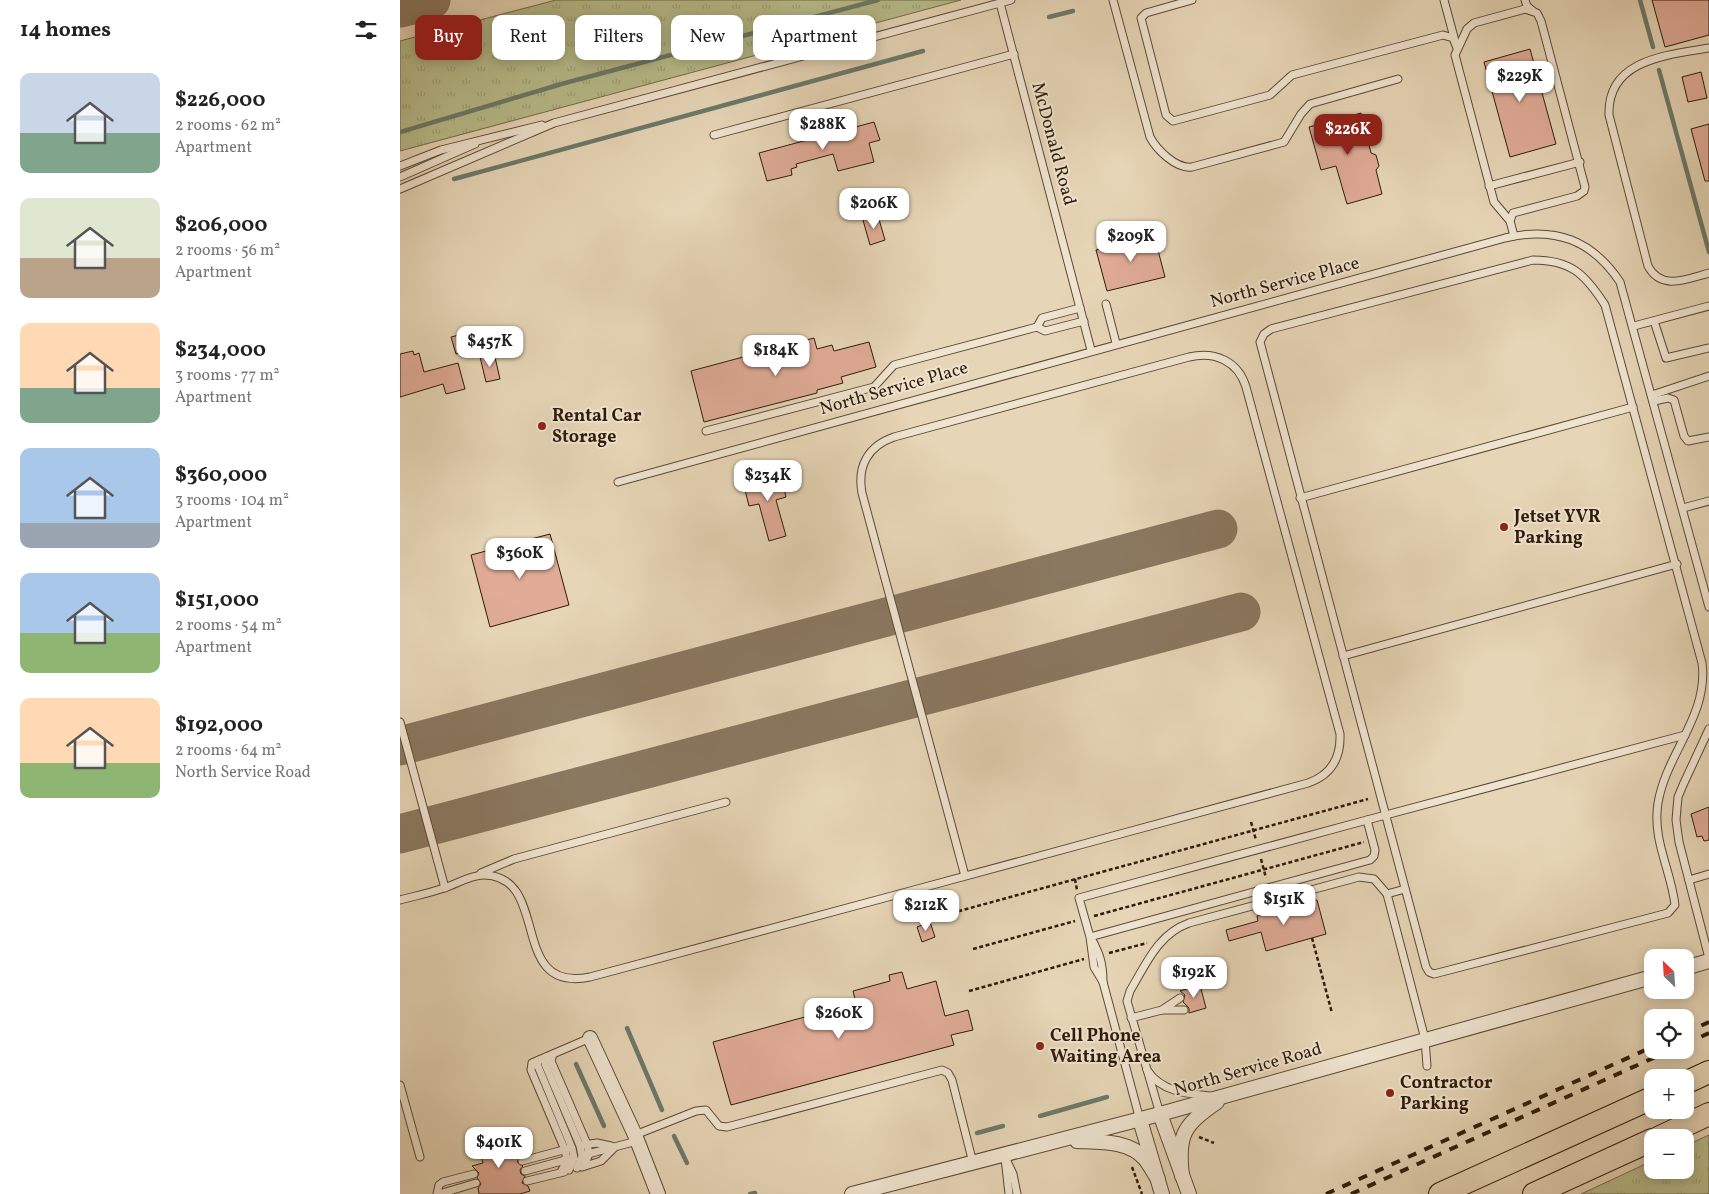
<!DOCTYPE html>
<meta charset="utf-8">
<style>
:root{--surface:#fff;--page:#f2f2f2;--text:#222;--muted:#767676;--accent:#8f2418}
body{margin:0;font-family:Vollkorn,serif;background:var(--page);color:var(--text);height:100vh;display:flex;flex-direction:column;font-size:19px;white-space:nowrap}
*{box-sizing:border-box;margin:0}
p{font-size:16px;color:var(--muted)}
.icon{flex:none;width:28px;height:28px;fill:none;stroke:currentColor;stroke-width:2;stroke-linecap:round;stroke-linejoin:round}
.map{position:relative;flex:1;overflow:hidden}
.details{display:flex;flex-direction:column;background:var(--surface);width:400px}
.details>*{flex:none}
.hud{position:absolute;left:15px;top:15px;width:475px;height:45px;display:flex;gap:10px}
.needle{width:32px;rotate:335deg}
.fabs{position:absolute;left:1244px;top:949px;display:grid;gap:10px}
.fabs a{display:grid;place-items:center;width:50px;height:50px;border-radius:10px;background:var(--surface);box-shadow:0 2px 12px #0003;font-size:25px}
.price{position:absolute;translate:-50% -42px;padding:0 11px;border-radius:10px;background:#fff;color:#222;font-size:16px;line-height:32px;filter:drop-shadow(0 1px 2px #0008)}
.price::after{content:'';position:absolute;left:50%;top:30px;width:15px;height:11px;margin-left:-8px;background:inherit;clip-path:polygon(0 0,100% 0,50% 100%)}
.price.active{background:var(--accent);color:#fff}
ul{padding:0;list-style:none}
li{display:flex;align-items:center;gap:15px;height:125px;padding:0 20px}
li span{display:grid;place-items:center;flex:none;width:140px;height:100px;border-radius:10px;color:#555}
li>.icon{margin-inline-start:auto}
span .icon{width:60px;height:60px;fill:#fffc;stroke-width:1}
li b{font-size:21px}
h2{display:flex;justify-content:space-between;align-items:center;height:60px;padding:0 20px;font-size:21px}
.pill{padding:0 18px;border-radius:10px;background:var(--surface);box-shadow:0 2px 12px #0003;font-size:18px;line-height:45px}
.pill.active{background:var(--accent);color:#fff}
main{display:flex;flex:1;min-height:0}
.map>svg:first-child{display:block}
.grass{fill:url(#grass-tufts);stroke:#736c4a}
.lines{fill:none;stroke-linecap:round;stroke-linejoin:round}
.stream{stroke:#6c7a6b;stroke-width:4.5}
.taxiway{stroke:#8a7860;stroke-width:39}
.building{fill:#e0ab97;stroke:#2e1b09}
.service-casing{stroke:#5c4a34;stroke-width:9}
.minor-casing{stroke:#5c4a34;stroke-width:16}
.primary-casing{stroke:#2e1b09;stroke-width:24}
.path{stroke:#2e1b09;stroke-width:2.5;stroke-dasharray:4 2.5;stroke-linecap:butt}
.service{stroke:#efe4d0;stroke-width:7}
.minor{stroke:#efe4d0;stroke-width:14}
.primary{stroke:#e6d5b6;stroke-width:22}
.rail{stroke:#2e1b09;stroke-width:4;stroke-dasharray:9 9;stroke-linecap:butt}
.poi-dot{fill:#8f2418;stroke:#efe4d0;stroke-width:2}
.labels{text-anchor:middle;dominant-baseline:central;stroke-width:4;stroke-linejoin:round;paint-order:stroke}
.street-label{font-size:18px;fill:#2e1b09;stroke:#efe4d0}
.poi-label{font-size:18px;font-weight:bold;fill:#2e1b09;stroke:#efe4d0;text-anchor:start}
</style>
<main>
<section class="details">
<h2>14 homes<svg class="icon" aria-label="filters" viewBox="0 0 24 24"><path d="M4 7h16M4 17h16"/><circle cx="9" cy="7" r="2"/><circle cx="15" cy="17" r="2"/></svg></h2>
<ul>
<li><span style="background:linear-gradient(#c9d6e8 60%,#7fa58c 0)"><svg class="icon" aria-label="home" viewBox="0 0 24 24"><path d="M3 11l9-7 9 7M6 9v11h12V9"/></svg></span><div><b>$226,000</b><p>2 rooms · 62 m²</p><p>Apartment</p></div></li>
<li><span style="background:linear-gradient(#dfe7d0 60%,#b9a48a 0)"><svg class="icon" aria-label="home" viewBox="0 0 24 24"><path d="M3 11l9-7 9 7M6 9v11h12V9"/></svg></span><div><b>$206,000</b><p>2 rooms · 56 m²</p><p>Apartment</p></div></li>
<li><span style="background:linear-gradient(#ffd9b3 65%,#7fa58c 0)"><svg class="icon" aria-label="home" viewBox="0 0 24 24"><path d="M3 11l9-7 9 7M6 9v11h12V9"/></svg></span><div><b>$234,000</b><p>3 rooms · 77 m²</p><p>Apartment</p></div></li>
<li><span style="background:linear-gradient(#a9c7e8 75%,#9aa5b1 0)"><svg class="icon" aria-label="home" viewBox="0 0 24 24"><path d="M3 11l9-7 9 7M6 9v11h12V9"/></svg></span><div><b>$360,000</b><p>3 rooms · 104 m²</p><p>Apartment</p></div></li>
<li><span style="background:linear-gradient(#a9c7e8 60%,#8fb573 0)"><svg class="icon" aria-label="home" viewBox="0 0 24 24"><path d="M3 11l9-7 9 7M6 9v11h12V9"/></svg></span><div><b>$151,000</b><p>2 rooms · 54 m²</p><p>Apartment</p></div></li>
<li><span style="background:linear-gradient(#ffd9b3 65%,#8fb573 0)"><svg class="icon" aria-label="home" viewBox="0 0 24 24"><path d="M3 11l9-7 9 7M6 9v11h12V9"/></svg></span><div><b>$192,000</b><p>2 rooms · 64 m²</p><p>North Service Road</p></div></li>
</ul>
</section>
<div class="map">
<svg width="1309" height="1194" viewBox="0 0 1309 1194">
<defs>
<pattern id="grass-tufts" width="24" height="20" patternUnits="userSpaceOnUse" patternTransform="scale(1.25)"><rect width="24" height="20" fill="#b8bc8b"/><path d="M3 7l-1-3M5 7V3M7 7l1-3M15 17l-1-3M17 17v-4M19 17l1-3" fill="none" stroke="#9ea177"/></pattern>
</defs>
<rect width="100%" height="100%" fill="#e6d5b6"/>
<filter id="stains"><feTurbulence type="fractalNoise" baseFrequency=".004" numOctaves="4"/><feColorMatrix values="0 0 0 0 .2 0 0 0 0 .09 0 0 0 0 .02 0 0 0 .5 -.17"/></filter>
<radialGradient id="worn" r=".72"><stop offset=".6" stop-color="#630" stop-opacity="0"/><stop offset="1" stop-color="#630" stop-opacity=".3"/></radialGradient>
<!-- grass -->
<g class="grass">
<path d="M156,0H561L0,151V41Z"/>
<path d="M1309,1135V1194H1181L1252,1161V1170H1285V1146Z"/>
</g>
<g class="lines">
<!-- stream -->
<g class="stream">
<path d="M1240,0L1253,47"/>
<path d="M649,17L673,11"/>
<path d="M1259,70L1309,252"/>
<path d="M0,132L165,83L478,0"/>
<path d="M54,179L523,51"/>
<path d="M227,1028L262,1110"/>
<path d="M176,1064L204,1126"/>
<path d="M640,1116L707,1097"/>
<path d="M577,1133L603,1126"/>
<path d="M274,1136L287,1163"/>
<path d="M350,1194L355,1193"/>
</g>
<!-- taxiway -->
<g class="taxiway">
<path d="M0,8L31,0"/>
<path d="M0,746L818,529"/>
<path d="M0,834L841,612"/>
</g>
</g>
<!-- building -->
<g class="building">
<path d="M1252,0H1309V35L1265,47Z"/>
<path d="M1130,49L1156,144L1110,157L1084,62Z"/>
<path d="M1301,72L1307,98L1288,102L1282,77Z"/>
<path d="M961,113L971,153L976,155L979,166L976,170L982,194L947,204L936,166L921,170L909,127Z"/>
<path d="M474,122L480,140L469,143L474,162L438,171L433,154L396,164L397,167L391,169L392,175L367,181L359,153Z"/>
<path d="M1309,124V181H1305L1291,129Z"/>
<path d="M478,216L485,240L470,245L463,220Z"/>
<path d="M754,235L765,277L707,291L696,250Z"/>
<path d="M67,333L71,350L56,354L51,337Z"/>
<path d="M414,338L417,349L432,345L434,351L469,342L476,367L441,377L443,383L417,390V393L304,422L291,371Z"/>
<path d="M13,351L14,355L19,353L24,372L58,363L65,389L46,394L43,384L0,397V354Z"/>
<path d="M94,353L100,379L86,382L80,357Z"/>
<path d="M380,472L386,497L376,500L386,536L369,541L359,504L349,506L343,482Z"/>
<path d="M150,534L169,605L90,627L71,555Z"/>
<path d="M1309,807V840L1304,841L1302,836L1297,837L1291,814Z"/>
<path d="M917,900L926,934L866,951L861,932L829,941L826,930L858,921L857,916Z"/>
<path d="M530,922L535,937L522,942L517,927Z"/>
<path d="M502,972L507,989L536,981L545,1016L568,1010L573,1030L551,1035L554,1045L331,1105L313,1042L456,1003L453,991L490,981L489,975Z"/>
<path d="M800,985L806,1008L789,1013V1008L783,1002L785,995L780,991Z"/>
<path d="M103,1135L108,1155L120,1152L121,1156L117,1162L123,1166L120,1170L121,1174L125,1176L122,1183L128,1186L130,1191L120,1194H79L78,1188L81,1184L77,1178L79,1173L72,1166L83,1163L77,1142Z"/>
</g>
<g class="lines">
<defs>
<g id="service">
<path d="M713,0L750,137C757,150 776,169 792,167L884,142L901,114L910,104L998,79"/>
<path d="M792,0L746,13L741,18L766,115L773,121L870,95L892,75L1043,35L1053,38L1057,48"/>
<path d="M1044,0L1055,41"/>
<path d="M1125,0L1127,6L1133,11"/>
<path d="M600,3L691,350"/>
<path d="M1125,9L1137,13L1141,21L1185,187L1184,191L1177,196L1113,213L1110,221L1094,202L1055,55L1067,29L1074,23Z"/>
<path d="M1309,48C1268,55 1207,59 1209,115L1248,266C1261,291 1287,279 1309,273"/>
<path d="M314,135L614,54"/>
<path d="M0,166L41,150L142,125"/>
<path d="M0,177L75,144"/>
<path d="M1089,186L1180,162"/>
<path d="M0,189L154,123L611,0"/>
<path d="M1110,221L1114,236"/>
<path d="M1133,260C1171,260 1185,274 1205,305L1302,663C1309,715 1266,754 1258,803C1252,840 1271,870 1275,905L1268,913L1034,974L1029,972L1026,967L860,342L864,334L871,329Z"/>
<path d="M706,304L716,343"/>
<path d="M680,308L642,318L637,327L645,331L684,321"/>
<path d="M1254,321L1266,358L1309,348"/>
<path d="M1234,326L1309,306"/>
<path d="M1252,395L1309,376"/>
<path d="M1254,401L1268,398L1274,400L1284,436L1288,441L1309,437"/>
<path d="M306,431L474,387L494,365L637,327"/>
<path d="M218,482L1105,238C1155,226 1192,240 1220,282L1309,607"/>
<path d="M900,498L1233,407"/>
<path d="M1283,508L1309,501"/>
<path d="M943,656L1277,564"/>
<path d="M0,722L45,888"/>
<path d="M1309,729L1283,785L1278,797L1276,820L1279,842L1309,958"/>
<path d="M967,820L1285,735"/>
<path d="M81,873L114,859L326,802"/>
<path d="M1289,880L1309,874"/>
<path d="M987,894L1005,889"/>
<path d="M0,900C15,896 30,893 44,888C57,884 70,875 84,875C152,876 107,994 190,977L514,890C645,854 777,819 908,783C931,775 941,758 940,734L846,387C838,361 815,351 789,357L494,437C468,446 457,466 462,493L565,876"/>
<path d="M690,937L970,860L974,856L975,850L967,820L679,898L690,937L694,967L703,982L740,1120"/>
<path d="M691,938C700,954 703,964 703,982"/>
<path d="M762,1010L780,998"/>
<path d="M731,1018L762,1010H784"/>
<path d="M153,1054L151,1061L187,1144L189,1154L184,1166"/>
<path d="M146,1057L145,1064L180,1146L182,1156L177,1168"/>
<path d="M139,1060L132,1063L131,1070L165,1150L167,1160L161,1172"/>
<path d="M747,1070C761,1092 788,1094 811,1096"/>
<path d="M0,1085L20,1157"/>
<path d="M760,1114L727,1001L730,991C746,964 758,934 789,923L959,877L974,879L987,894L1025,1039L1027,1066"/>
<path d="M235,1135L296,1111L306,1110L319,1126L327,1127L542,1070L548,1073L552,1080L573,1163"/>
<path d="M183,1145L197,1143L211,1146"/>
<path d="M184,1155L237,1141"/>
<path d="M604,1155L613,1174L617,1194"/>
<path d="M605,1158L609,1194"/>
<path d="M122,1161L167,1149"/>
<path d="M182,1167L201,1161L214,1148"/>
<path d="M169,1170L174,1158L172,1148L137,1064L139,1060L190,1038"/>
<path d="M125,1171L169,1159"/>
<path d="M127,1181L164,1172"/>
<path d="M37,1194L39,1185L43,1182L74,1174"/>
<path d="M39,1194L76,1183"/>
</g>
<g id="minor">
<path d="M1285,968L1309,961"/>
<path d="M190,1038L235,1135L258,1194"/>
<path d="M760,1114L789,1194"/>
<path d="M740,1120L762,1194"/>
<path d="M677,1141C698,1142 729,1140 745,1159C750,1165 753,1172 758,1179"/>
<path d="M782,1176C777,1134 784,1125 817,1102"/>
<path d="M452,1194L760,1114L1252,977"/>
</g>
<g id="primary">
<path d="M1285,1083L1309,1072"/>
<path d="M1258,1138L1309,1114"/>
<path d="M1040,1194L1252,1098"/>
<path d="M1134,1194L1252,1140"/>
</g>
</defs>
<!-- service casing -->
<use href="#service" class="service-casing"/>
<!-- minor casing -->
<use href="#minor" class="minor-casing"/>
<!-- primary casing -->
<use href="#primary" class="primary-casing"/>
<!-- path -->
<g class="path">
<path d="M851,822L856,840"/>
<path d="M861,859L866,878"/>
<path d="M675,879L677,890"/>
<path d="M552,913L968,799"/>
<path d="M694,916L964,842"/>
<path d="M912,938L932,1013"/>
<path d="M573,949L675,921"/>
<path d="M709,953L747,943"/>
<path d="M569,991L684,959"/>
<path d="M799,1137L814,1143"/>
<path d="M732,1167L742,1194"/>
</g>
<!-- service -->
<use href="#service" class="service"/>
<!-- minor -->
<use href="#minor" class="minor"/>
<!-- primary -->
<use href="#primary" class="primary"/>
<!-- rail -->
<g class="rail">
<path d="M1285,1033L1309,1022"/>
<path d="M1285,1044L1309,1033"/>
<path d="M926,1194L1252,1047"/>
<path d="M951,1194L1271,1050"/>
</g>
</g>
<!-- markers -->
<g class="poi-dot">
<circle cx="142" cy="426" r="5"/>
<circle cx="1104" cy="527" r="5"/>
<circle cx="640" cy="1046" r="5"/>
<circle cx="990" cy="1093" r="5"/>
</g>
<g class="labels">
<!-- street labels -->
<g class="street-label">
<text transform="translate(653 144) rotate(75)">McDonald Road</text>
<text transform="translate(885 283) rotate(-15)">North Service Place</text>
<text transform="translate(494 389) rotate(-16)">North Service Place</text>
<text transform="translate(848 1070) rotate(-16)">North Service Road</text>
</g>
<!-- poi labels -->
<g class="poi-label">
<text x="152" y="416">Rental Car<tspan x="152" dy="21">Storage</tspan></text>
<text x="1114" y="517">Jetset YVR<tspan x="1114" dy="21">Parking</tspan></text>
<text x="650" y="1036">Cell Phone<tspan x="650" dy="21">Waiting Area</tspan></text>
<text x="1000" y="1083">Contractor<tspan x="1000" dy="21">Parking</tspan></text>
</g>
</g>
<rect width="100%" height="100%" filter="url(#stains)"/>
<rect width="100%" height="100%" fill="url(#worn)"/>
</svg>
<div class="fabs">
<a><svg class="needle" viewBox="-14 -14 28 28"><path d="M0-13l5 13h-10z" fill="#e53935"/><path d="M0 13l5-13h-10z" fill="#767676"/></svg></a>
<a><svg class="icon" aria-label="locate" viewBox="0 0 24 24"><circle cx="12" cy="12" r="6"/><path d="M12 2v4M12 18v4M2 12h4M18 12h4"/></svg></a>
<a>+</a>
<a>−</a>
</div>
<b class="price" style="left:1120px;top:103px">$229K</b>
<b class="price" style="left:423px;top:151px">$288K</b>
<b class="price active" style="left:948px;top:156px">$226K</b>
<b class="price" style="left:474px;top:230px">$206K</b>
<b class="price" style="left:731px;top:263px">$209K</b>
<b class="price" style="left:90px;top:368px">$457K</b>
<b class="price" style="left:376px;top:377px">$184K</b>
<b class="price" style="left:368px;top:502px">$234K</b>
<b class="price" style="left:120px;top:580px">$360K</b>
<b class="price" style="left:884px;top:926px">$151K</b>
<b class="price" style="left:526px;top:932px">$212K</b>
<b class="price" style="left:794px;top:999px">$192K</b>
<b class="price" style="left:439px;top:1040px">$260K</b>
<b class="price" style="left:99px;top:1169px">$401K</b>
<div class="hud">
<a class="pill active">Buy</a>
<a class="pill">Rent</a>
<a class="pill">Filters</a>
<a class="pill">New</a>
<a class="pill">Apartment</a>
</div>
</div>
</main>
